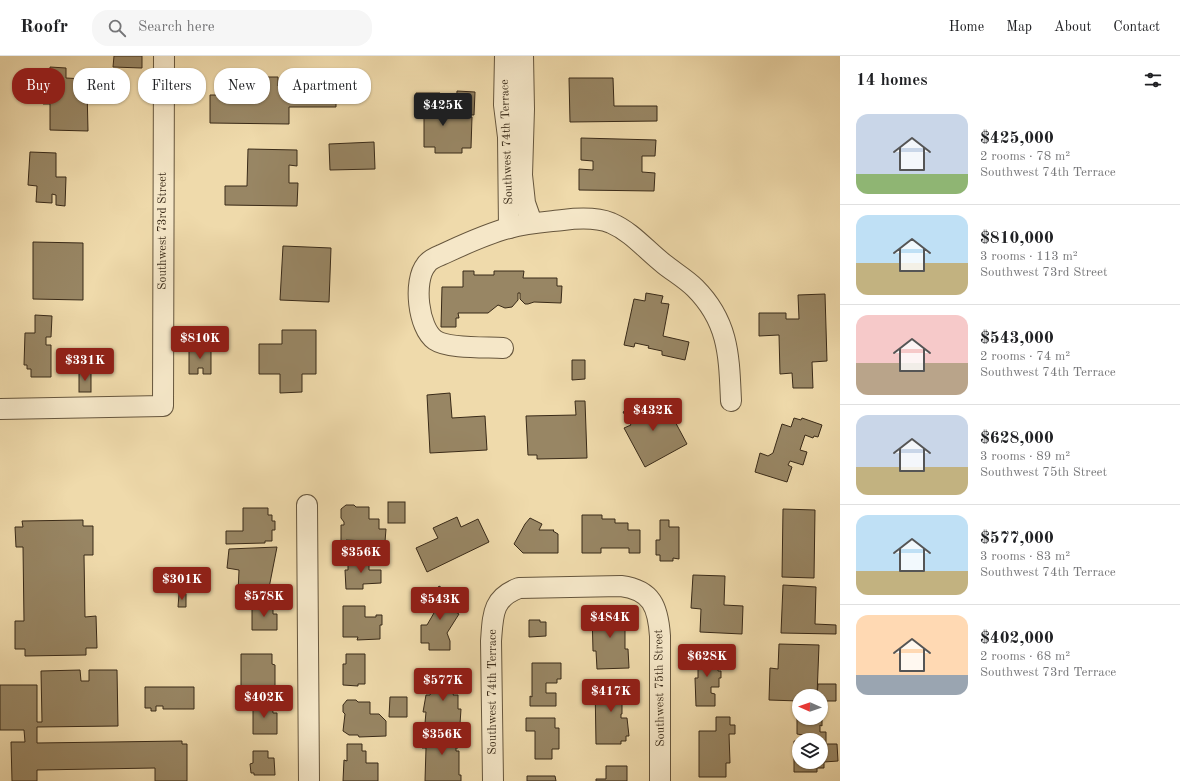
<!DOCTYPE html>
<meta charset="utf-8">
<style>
:root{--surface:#fff;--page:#f6f6f6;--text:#202124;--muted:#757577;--line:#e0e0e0;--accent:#8f2418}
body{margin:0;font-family:"Old Standard TT",serif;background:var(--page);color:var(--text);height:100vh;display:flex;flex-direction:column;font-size:15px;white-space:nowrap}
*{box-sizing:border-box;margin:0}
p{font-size:13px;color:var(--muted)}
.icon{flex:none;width:22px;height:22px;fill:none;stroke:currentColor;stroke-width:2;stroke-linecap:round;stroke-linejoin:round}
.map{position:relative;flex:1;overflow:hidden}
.details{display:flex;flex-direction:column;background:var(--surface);width:340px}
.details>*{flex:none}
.top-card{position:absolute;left:12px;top:12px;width:380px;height:36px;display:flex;gap:8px}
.needle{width:26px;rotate:272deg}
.fabs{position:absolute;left:792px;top:633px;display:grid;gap:8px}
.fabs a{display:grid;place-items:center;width:36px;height:36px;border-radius:50%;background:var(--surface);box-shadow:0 1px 3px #0004;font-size:20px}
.price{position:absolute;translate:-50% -34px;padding:0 9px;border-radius:4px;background:var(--accent);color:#fff;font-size:13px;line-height:26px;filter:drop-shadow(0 1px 2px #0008)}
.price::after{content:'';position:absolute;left:50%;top:24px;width:12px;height:9px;margin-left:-6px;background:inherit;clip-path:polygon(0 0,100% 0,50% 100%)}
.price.selected{background:#222;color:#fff}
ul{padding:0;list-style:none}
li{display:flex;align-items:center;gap:12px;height:100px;padding:0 16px}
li+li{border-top:1px solid var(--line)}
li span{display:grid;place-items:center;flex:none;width:112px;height:80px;border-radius:12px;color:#555}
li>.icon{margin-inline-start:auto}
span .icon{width:48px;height:48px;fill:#fffc;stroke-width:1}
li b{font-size:17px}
h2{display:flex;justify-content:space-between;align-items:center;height:48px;padding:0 16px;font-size:17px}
.tag{padding:0 14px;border-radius:16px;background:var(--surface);box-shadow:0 1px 3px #0004;font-size:14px;line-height:36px}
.tag.selected{background:var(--accent);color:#fff}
header{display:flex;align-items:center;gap:24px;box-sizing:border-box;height:56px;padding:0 20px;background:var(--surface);border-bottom:1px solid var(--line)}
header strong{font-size:19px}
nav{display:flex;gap:22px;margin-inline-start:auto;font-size:14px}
.search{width:280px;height:36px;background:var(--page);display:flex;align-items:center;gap:10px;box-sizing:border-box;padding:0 14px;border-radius:16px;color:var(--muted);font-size:15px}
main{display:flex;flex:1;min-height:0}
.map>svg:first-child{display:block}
.building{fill:#988664;stroke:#392a18}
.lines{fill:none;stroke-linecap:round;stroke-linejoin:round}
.minor-casing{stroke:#66563d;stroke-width:22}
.minor{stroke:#f5e7c8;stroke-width:20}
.labels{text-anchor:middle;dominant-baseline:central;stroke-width:4;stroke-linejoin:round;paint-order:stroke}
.street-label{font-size:12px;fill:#392a18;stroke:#f5e7c8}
</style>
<header>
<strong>Roofr</strong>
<div class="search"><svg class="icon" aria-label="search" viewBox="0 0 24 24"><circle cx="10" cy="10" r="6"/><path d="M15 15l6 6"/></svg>Search here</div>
<nav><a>Home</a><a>Map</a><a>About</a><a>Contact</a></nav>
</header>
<main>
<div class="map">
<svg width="840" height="725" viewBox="0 0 840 725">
<rect width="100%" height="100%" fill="#efdaab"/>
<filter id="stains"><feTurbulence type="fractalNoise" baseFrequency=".005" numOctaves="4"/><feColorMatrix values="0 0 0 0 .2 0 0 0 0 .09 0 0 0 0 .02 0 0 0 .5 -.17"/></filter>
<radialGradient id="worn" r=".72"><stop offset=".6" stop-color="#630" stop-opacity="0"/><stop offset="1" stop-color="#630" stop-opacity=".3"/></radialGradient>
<!-- building -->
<g class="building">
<path d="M114,0H142V12L113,11Z"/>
<path d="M50,11L66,12V22L84,23V32H87L88,75L50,74V48H43V22H50Z"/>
<path d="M221,16H243V26H254V31H260V21H278V30H304V16H339V22H360V45H336V51H289V68L210,67V39H221Z"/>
<path d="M569,22H613L614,50H657V65L570,66Z"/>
<path d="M457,35L475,36L474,59L456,58Z"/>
<path d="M416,37H440V56H434V60L472,61L471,92H462V97H435V91H424V61H427V56H416Z"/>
<path d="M581,82L656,84L655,100H642V116L655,117L654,135L579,134V113L593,114V105L581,104Z"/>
<path d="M374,86L375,113L330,114L329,88Z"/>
<path d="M248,93L297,94V110L289,109V127H298L297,150L225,149V130H247Z"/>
<path d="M30,96L56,97V121H66L65,150L56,149V139L52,138V147L36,146L37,130L28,129Z"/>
<path d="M33,186L83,187V244L33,243Z"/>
<path d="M283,190L331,192L329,246L280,244Z"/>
<path d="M463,215H474V219H494V215H524L523,222H557V230H562L561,247L534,246L528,248H525L520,243V237H518V244L512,251L505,252L498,249L488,257H458L459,262H456V271H441L442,231H463Z"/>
<path d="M646,237L663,240L661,247L669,248L663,280L689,286L685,304L662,299V295L648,292L649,290L635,287L634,291L624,289L634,243L645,245Z"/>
<path d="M825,238L827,305L812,306L813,332H793L792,317L780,318L779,279L759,280V257H786V263H799L798,239Z"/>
<path d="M35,259L52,260L51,281H46V289H51V321H31V313H27V309H24L25,277H35Z"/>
<path d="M282,274H316V318H302V336L280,337V318H259V288H282Z"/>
<path d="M189,291H211V318H203V312H198V318H189Z"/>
<path d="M572,304H585V323L572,324Z"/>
<rect x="79" y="316" width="12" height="20"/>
<path d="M450,337L452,362L485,360L487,394L430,397L427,339Z"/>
<path d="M644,344L649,353L664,345L687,388L645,411L624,372L631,369L623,356Z"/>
<path d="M575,345H585L587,402L537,403V399H528L526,360L576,359Z"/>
<path d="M794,362L801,364L802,362L822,369L818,381L814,380L813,382L805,379L800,394L807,396L803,409L790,405L788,409L792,411L787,426L755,416L760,397L768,400L773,397L782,368L791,371Z"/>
<rect x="388" y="446" width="17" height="21"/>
<path d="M346,449H354L356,451H369V463H379V473H386L385,486L346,484V486H341V469H344V466L341,462V453Z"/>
<path d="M243,452H268V459H272V465H275V474H272V485H265V487L226,488V475H243Z"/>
<path d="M783,453L815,454L814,522L782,521Z"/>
<path d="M582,459H602V463H615V467H628V474H640V497H629V492H601V497H582Z"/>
<path d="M457,461L461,471L478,463L489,486L427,516L416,492L438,482L433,472Z"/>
<path d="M530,462L542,468L539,474H554L553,475L558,478V497H523L514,488L525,468Z"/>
<path d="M83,464V470H93V499H84L85,561L96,560L97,592H86V599L25,600V593H15V565H24L23,491H16L15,471H23L22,465Z"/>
<path d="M660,464H669V471H679V503L673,502V505H660V499H656V484H660Z"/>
<path d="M277,491L268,537H238L239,514L227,512L229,493Z"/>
<path d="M367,501V504H369V514H381V527L363,528V533H346L345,514H348V502Z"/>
<path d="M693,519L725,520L724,549L743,550L742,578L700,576L701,553L691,552Z"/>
<path d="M783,529L816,531L815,568L836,569V578L781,577Z"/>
<path d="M439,530L459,543L452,554L459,558L447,577L450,585V594H429V587H421V569H427L438,550L430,544Z"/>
<path d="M179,538H186V551H178Z"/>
<path d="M252,548H273V558H277V574H252Z"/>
<path d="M343,550H365V561H376V559H382V569H380V583L357,584L358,581H343Z"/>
<path d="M628,555V570H625V593H628L629,612L597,613L596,595H593L592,556Z"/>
<path d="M529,564H540V566H546V580L529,581Z"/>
<path d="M779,588L819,589L817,640H799V645L769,644L770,612L778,613Z"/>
<path d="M701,594H711V597H718V615H721V622H719V631H711V637L715,638V650H696L695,622H698V599H701Z"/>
<path d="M241,598H272V608L275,609V630H241Z"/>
<path d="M346,598H365V628H358V630L343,629V608H346Z"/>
<path d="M532,607H561V623H557V627H546V637H556V650H530V640L532,641Z"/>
<path d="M80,614L81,625H89V614H117L118,670L37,671V687L182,685V688H187V725H155V712L37,714V725H12L11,686H25L24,674H0V629H37V666H42L41,615Z"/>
<path d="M441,615L460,623L453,639H458V653H461L460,668L425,667L426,656H423L426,639H430Z"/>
<path d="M595,627H629V640H622V658H621V662H627L629,680H626V685H621V688H596Z"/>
<path d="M818,628H836V645H821V640H817Z"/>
<path d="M145,631H194V653H163V650H156V655H151V652H145Z"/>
<path d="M390,641H407V661H389Z"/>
<path d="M347,644H356L358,646H370V658H379L386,665V680L359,681L358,679H349L343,675L345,658L343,656V649Z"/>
<path d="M272,646L273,657H277V678H253V647Z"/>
<path d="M797,658H799V662H821L822,658V670L820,669V676H826V688H837L838,705L824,706V712H817V716H794V685H799V706H821V684H809V680L797,678Z"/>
<path d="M716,661H730V669H735V678H729L730,707H726V721H699V675H716Z"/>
<path d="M526,662H555V672H559V693H552V703H535V675H526Z"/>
<path d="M423,675H458V692H456V695H459V719H461V725H425L426,692H422Z"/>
<path d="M347,688H362V695H366V707H378V725H343L344,704L347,705Z"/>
<path d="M253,695H268V702H274L275,719H254V717H251L250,708L253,707Z"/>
<path d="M606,710H627V725H596V723H606Z"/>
<path d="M527,720H555L556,725H527Z"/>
</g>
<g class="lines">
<defs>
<g id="minor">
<path d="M505,0L504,49L508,81L509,172"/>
<path d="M523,0L524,53L522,119L525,147L532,167"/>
<path d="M503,292C486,291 448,293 435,284C418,272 413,225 426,209C429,204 436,201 441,199C463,189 486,178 509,172C527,167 545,166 563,164C579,162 596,161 611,167C632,176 646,194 664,208C674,216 686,223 695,232C729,266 729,300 731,345"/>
<path d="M0,353L163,350L164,0"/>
<path d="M307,449L309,725"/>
<path d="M493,725L491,585C493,559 492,542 519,532L621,530C652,534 658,551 660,580V725"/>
</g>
</defs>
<!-- minor casing -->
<use href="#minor" class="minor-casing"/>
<!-- minor -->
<use href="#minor" class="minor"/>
</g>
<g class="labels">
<!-- street labels -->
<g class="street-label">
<text transform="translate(507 86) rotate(-92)">Southwest 74th Terrace</text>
<text transform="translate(163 175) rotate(-90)">Southwest 73rd Street</text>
<text transform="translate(660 632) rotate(-91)">Southwest 75th Street</text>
<text transform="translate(493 636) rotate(-90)">Southwest 74th Terrace</text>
</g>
</g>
<rect width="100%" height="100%" filter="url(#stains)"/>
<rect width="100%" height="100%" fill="url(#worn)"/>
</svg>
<div class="fabs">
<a><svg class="needle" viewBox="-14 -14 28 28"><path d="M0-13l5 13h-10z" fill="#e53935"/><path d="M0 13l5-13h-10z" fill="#757577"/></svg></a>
<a><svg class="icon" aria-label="layers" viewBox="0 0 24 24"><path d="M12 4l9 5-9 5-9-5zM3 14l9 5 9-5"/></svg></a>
</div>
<b class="price selected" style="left:443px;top:71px">$425K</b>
<b class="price" style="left:200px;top:304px">$810K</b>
<b class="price" style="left:85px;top:326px">$331K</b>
<b class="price" style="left:653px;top:376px">$432K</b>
<b class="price" style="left:361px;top:518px">$356K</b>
<b class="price" style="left:182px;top:545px">$301K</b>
<b class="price" style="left:264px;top:562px">$578K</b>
<b class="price" style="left:440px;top:565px">$543K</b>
<b class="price" style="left:610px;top:583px">$484K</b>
<b class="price" style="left:707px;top:622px">$628K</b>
<b class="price" style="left:443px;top:646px">$577K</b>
<b class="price" style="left:611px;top:657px">$417K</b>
<b class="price" style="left:264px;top:663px">$402K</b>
<b class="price" style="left:442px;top:700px">$356K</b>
<div class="top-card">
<a class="tag selected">Buy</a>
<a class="tag">Rent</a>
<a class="tag">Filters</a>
<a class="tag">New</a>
<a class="tag">Apartment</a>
</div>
</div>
<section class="details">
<h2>14 homes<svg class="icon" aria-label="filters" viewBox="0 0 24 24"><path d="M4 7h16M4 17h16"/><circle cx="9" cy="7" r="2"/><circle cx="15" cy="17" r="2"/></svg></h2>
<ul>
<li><span style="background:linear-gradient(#c9d6e8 75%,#8fb573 0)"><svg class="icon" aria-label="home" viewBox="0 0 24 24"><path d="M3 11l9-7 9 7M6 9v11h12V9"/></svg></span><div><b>$425,000</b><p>2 rooms · 78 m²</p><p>Southwest 74th Terrace</p></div></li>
<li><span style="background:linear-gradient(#bfe0f5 60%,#c2b280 0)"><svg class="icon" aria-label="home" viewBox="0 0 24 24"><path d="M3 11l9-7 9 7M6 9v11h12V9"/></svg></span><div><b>$810,000</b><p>3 rooms · 113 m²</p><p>Southwest 73rd Street</p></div></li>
<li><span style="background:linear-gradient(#f6c9c9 60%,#b9a48a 0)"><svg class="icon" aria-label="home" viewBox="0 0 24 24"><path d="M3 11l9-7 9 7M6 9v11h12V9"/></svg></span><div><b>$543,000</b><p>2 rooms · 74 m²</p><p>Southwest 74th Terrace</p></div></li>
<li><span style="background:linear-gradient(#c9d6e8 65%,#c2b280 0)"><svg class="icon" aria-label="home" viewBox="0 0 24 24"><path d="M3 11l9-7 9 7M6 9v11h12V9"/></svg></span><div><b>$628,000</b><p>3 rooms · 89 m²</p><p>Southwest 75th Street</p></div></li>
<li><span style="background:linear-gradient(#bfe0f5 70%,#c2b280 0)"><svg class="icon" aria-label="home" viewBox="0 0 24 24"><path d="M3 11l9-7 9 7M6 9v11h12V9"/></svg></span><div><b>$577,000</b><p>3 rooms · 83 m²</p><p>Southwest 74th Terrace</p></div></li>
<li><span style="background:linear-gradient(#ffd9b3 75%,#9aa5b1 0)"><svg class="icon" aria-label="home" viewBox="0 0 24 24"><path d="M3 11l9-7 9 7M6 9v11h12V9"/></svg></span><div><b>$402,000</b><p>2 rooms · 68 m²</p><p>Southwest 73rd Terrace</p></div></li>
</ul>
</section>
</main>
